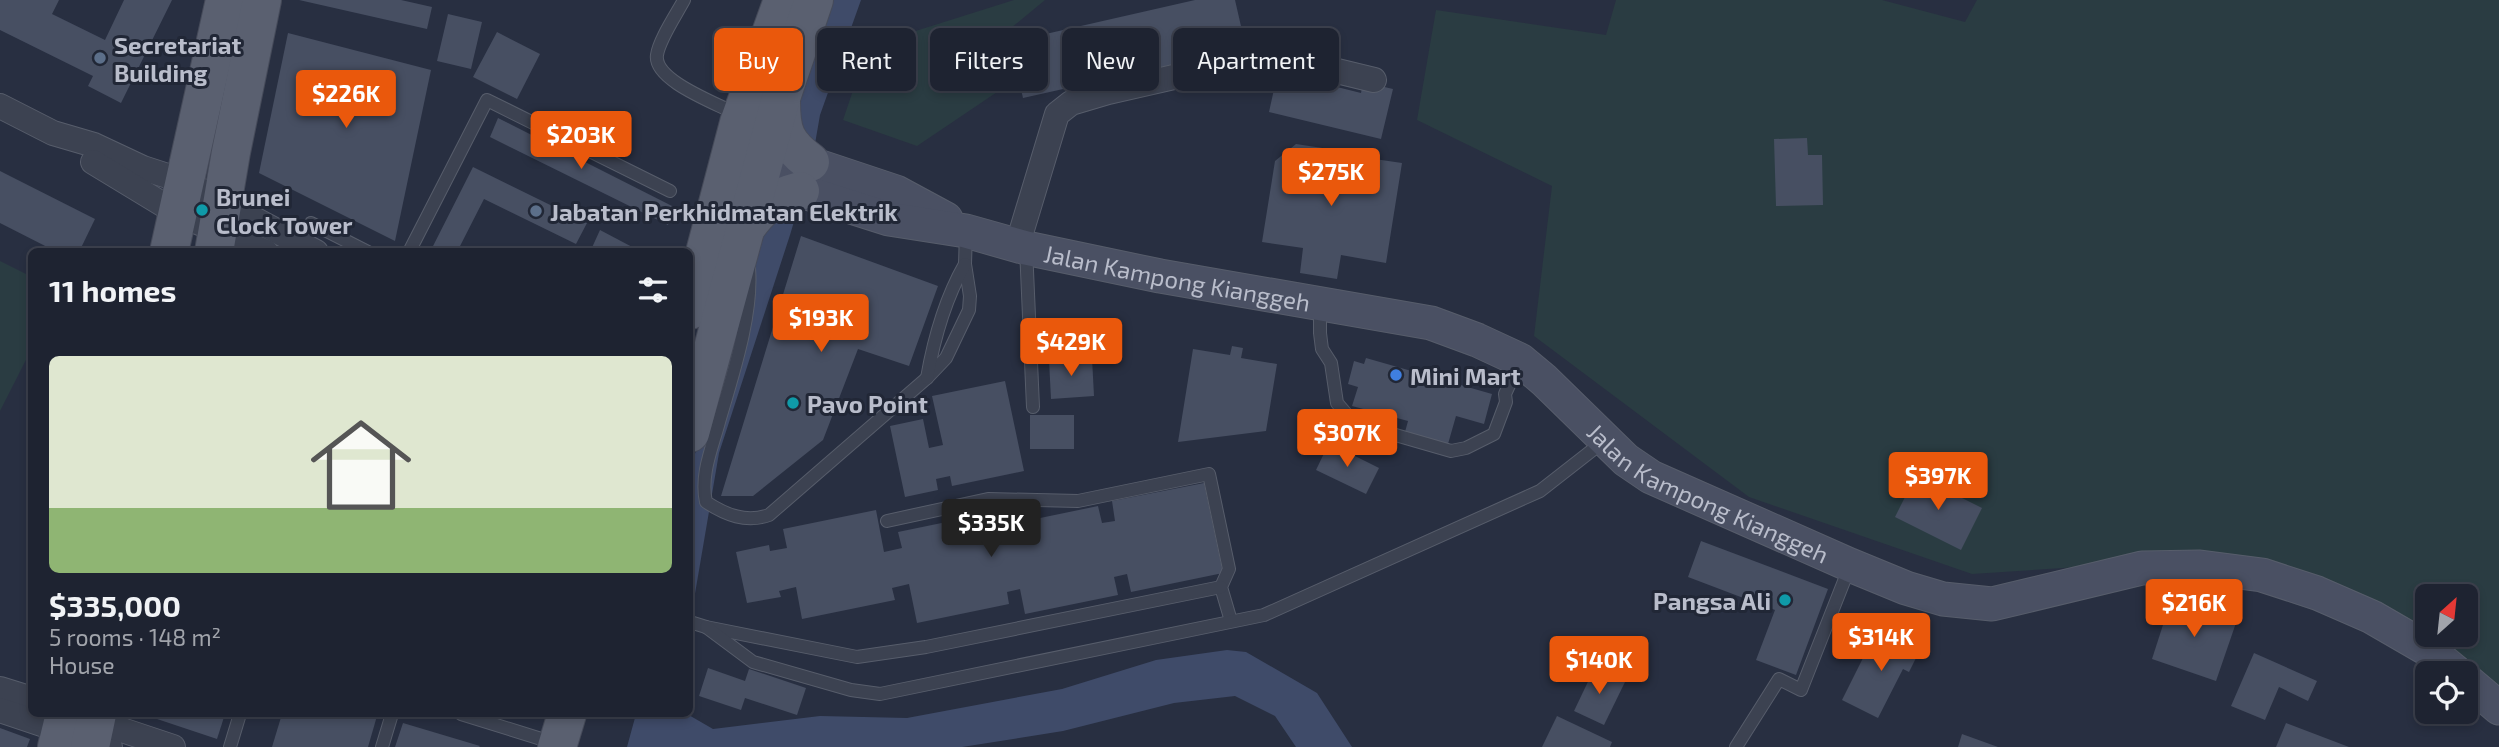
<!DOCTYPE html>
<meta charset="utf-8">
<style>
:root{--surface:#1e2331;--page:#262b39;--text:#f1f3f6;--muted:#a1a4ab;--line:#3c404d;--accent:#ea580c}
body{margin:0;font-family:"Exo 2",sans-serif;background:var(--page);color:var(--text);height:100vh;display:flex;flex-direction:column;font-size:26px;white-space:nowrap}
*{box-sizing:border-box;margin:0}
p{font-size:23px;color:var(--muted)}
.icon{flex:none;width:38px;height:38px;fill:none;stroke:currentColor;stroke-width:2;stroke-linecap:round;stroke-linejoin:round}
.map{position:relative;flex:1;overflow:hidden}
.panel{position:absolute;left:28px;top:248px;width:665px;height:469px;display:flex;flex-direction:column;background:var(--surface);border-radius:10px;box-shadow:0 4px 10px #0003,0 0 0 2px var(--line)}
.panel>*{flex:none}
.banner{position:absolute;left:714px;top:28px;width:665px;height:63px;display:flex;gap:14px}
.needle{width:46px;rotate:27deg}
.fabs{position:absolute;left:2415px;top:584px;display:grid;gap:14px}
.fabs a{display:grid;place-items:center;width:63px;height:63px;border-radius:10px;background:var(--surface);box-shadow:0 4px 10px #0003,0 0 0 2px var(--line);font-size:35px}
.price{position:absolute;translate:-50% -60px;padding:0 16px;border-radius:7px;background:var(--accent);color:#fff;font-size:23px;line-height:46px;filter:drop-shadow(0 2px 4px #0008)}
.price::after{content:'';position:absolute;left:50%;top:42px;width:21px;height:16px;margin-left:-10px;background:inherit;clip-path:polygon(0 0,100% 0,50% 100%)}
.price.active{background:#222;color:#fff}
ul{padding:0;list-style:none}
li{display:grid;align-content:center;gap:14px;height:371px;padding:0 21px}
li+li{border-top:2px solid var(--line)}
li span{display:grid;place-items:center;height:217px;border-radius:10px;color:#555}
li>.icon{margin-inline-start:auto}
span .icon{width:126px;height:126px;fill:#fffc;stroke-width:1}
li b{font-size:30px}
h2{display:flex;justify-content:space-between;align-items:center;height:84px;padding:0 21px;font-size:30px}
.chip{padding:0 24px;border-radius:10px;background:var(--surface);box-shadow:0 4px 10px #0003,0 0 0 2px var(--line);font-size:24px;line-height:63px}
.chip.active{background:var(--accent);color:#fff}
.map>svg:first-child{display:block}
.green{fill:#2a3c42;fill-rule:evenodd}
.water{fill:#3f4b69}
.building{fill:#474f62}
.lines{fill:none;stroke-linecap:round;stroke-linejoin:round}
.lane-casing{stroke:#575d6b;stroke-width:14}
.street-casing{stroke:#575d6b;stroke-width:26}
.secondary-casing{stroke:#575d6b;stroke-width:35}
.primary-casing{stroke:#464b5a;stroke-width:40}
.lane{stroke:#3c4251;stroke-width:12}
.street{stroke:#3c4251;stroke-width:24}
.secondary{stroke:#4a5063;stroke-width:33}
.primary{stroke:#5a6070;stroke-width:38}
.service-dot{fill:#5c6f8a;stroke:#212736;stroke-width:2.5}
.culture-dot{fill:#0f9aa8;stroke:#212736;stroke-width:2.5}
.shop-dot{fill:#3f7fe0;stroke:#212736;stroke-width:2.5}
.labels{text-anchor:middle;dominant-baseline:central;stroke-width:6;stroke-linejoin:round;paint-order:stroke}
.poi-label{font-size:24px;font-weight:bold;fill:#b9bdcb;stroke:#212736;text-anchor:start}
.street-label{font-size:24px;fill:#b9bdcb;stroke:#212736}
</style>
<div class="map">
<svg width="2499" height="747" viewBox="0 0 2499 747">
<rect width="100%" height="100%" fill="#282f41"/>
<!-- green -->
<g class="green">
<path d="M1014,0H1045L993,43L1009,84L917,146L843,120L868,46Z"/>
<path d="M1616,0H1882L1965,22L1977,0H2499V696L2235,557L1972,574L1749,497L1534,336L1552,186L1417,120L1436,10L1606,35ZM2427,597H2466V635H2427Z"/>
<path d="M0,261L32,277L31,350L0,411Z"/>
</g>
<!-- water -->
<g class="water">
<path d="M833,0H861L820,115L812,161L790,235L719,453L690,623V470L753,265L809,70Z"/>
<path d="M1227,650L1246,652L1317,693L1352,747H1296L1275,716L1235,696L1174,703L1063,731L962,747H627L636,714H687L713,729L820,716L907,718L1062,689L1156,660Z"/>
</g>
<!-- building -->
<g class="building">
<path d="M0,0H59L52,14L105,40L124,0H172L121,103L88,86L93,76L0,30Z"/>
<path d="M299,0H401L432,7L427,29Z"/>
<path d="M1195,0H1235L1246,48L1023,98L1010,42Z"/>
<path d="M448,14L482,22L471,69L437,61Z"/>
<path d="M497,32L540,54L517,99L473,77Z"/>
<path d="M288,33L431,70L395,241L259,173Z"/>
<path d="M1280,62L1316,70L1313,81L1361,93L1363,82L1393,89L1381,139L1269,112Z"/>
<path d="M498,118L674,207L668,225L490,137Z"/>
<path d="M1807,138L1808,155H1822L1823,205L1776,206L1774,139Z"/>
<path d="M1296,144L1342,151L1338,179L1350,181L1354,156L1402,163L1386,263L1341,255L1337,279L1300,273L1303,248L1262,242L1275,161Z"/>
<path d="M473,167L587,223L576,244L484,199L457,252H430Z"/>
<path d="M0,171L95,219L79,252H57L0,223Z"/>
<path d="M600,230L636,249L635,252H590Z"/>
<path d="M801,236L938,286L909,366L858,349L823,440L753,496H721Z"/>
<path d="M1232,346L1243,348L1241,358L1277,364L1266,431L1178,442L1193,349L1230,355Z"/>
<path d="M1092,358L1094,396L1051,399L1049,360Z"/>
<path d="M1366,358L1492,394L1484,424L1456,416L1448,444L1405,432L1408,421L1352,406L1358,387L1348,384L1354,361L1364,364Z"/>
<path d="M1005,381L1024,471L952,486L950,476L936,479L938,490L905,497L890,426L923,419L929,448L943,445L932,396Z"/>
<rect x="1030" y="415" width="44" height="34"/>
<path d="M1329,443L1379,468L1366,494L1316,470Z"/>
<path d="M1916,475L1982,508L1961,550L1895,517Z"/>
<path d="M1204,483L1223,573L1131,592L1127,574L1114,577L1118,595L1025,614L1020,589L1007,592L1009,604L917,623L909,584L892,588L895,600L802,619L796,587L779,591L781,597L747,603L736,552L769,545L770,551L787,548L783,529L876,510L884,552L902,548L898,532L990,513L996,540L1010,537L1007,525L1098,506L1102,523L1115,521L1112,501Z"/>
<path d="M1701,541L1828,589L1796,675L1756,660L1775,610L1688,577Z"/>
<path d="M2172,597L2237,620L2216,681L2152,659Z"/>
<path d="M1887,628L1922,646L1909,672L1903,669L1878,718L1842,700L1865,654L1873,658Z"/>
<path d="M2254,653L2317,681L2308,701L2279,687L2265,720L2231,706Z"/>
<path d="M1595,667L1625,682L1604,725L1574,711Z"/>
<path d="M708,668L745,681L749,669L806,688L797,715L745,698L741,710L699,696Z"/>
<path d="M142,714H225L217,739Z"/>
<path d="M282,714H372L377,716L368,747H272Z"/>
<path d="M1557,716L1612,742L1610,747H1542Z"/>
<path d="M403,723L480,746L479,747H395Z"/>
<path d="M2286,723L2349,747H2276Z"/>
<path d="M0,728L30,739L27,747H0Z"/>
<path d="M1962,734L1998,747H1958Z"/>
</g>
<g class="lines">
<defs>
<g id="lane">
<path d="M684,0C676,15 659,40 657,55C653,81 719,104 738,115"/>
<path d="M311,223L368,252"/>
<path d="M1026,248L1033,407"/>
<path d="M409,252L487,100L670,191"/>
<path d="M749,268C753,315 732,377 719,422C712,448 700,475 706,502C726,515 746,523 769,515L927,378L946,358L969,310L970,296L965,264L966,232"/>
<path d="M1320,305V333L1322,349L1331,363L1337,403L1354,423L1451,451L1466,448L1494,434L1506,402L1505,394L1520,361"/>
<path d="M927,378C934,338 945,299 965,264"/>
<path d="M887,521L988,499L1078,501L1209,474L1229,569L1221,587L1231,621"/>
<path d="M690,622L706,627L857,657L926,647L1221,587"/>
<path d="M706,627L753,662L851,690L880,694L1264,615L1540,491L1604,441"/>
<path d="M461,714L554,743"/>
<path d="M230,747L240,714"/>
<path d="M382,747L392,714"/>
<path d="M1736,747L1779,679L1801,690L1850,566"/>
</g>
<g id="street">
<path d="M0,106L53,133L94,145L143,168L183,181L316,252"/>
<path d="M93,162L177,213L266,252"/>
<path d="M1017,246L1057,114L1071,103L1108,92L1271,55L1374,80"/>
<path d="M0,689L32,699"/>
<path d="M0,710L110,747"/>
<path d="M83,717L173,747"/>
</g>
<g id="secondary">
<path d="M785,155L896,192L946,219"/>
<path id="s1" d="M776,183L889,219L966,231L1026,248L1160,276L1431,323L1477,340L1520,360L1544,380L1626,460L1651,477L1850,565L1906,588L1943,599L1992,604L2142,568L2200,567L2262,575L2317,593L2372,617L2429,650L2458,674"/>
<path d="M2466,680L2499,708"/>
</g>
<g id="primary">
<path d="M781,101C781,132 785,143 810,162"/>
<path d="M745,229C762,205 771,199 800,191"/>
<path d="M169,252L225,0"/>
<path d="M214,252L231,152L262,0"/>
<path d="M690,310L739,123L783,0"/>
<path d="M690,433L781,98L814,0"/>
<path d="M57,747L65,714"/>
<path d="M90,747L97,714"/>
<path d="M557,747L567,714"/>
</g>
</defs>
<!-- lane casing -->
<use href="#lane" class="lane-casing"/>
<!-- street casing -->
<use href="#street" class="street-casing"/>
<!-- secondary casing -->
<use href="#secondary" class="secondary-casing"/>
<!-- primary casing -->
<use href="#primary" class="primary-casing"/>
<!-- lane -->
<use href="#lane" class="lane"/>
<!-- street -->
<use href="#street" class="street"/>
<!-- secondary -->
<use href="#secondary" class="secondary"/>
<!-- primary -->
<use href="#primary" class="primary"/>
</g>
<!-- markers -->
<g class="service-dot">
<circle cx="100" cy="58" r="7"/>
<circle cx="536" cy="211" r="7"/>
</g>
<g class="culture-dot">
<circle cx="202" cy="210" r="7"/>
<circle cx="793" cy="403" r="7"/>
<circle cx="1785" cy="600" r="7"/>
</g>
<circle class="shop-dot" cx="1396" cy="375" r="7"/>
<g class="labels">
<!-- poi labels -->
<g class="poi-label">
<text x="114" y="44">Secretariat<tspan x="114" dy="28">Building</tspan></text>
<text x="216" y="196">Brunei<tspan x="216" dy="28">Clock Tower</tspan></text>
<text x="550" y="211">Jabatan Perkhidmatan Elektrik</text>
<text x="1410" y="375">Mini Mart</text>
<text x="807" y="403">Pavo Point</text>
<text x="1771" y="600" text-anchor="end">Pangsa Ali</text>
</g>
<!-- street labels -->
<g class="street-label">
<text stroke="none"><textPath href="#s1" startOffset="413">Jalan Kampong Kianggeh</textPath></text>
<text stroke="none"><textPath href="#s1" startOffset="1001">Jalan Kampong Kianggeh</textPath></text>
</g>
</g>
</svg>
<div class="fabs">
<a><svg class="needle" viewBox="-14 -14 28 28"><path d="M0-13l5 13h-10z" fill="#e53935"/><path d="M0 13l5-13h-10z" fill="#a1a4ab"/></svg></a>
<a><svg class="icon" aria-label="locate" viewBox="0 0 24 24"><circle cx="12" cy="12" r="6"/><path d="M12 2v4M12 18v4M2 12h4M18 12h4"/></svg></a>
</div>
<b class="price" style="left:346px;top:130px">$226K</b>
<b class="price" style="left:581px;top:171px">$203K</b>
<b class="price" style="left:1331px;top:208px">$275K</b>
<b class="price" style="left:821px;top:354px">$193K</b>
<b class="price" style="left:1071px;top:378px">$429K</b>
<b class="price" style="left:1347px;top:469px">$307K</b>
<b class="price" style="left:1938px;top:512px">$397K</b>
<b class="price active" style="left:991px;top:559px">$335K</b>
<b class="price" style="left:2194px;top:639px">$216K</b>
<b class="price" style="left:1881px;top:673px">$314K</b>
<b class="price" style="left:1599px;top:696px">$140K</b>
<div class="banner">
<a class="chip active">Buy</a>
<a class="chip">Rent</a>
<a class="chip">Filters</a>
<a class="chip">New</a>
<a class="chip">Apartment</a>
</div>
<section class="panel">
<h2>11 homes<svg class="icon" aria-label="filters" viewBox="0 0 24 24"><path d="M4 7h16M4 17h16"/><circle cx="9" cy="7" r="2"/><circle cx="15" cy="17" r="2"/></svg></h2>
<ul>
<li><span style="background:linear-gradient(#dfe7d0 70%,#8fb573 0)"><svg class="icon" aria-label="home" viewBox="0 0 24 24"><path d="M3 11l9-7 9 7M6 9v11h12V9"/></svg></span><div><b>$335,000</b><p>5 rooms · 148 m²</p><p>House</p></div></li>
</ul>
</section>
</div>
